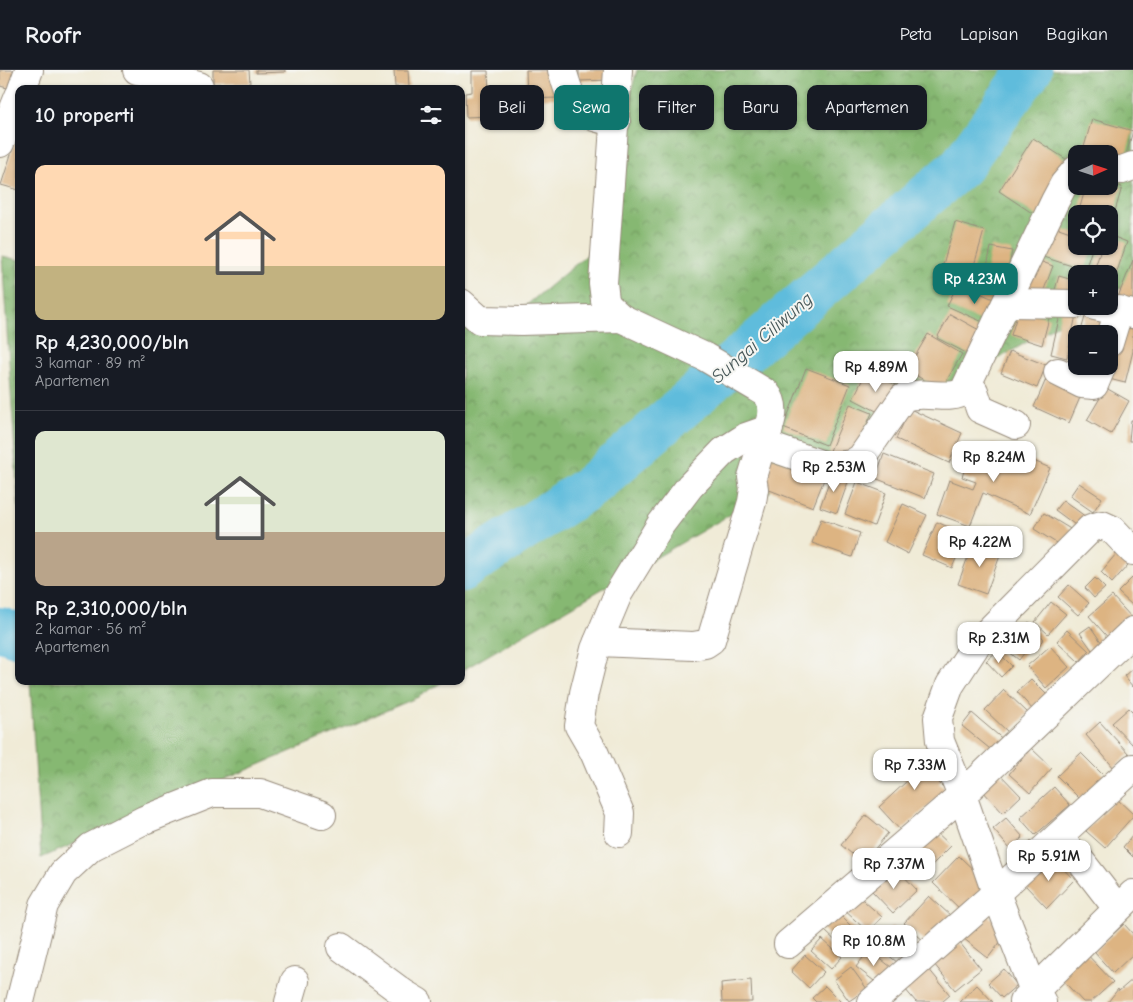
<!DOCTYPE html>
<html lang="id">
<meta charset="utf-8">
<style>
:root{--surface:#171b24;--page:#242831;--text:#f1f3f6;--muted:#9ea1a6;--line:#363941;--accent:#0f766e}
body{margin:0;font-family:"Comic Neue",sans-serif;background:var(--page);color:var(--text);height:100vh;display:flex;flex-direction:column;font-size:19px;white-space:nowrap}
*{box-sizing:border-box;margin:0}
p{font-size:16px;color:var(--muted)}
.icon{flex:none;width:28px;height:28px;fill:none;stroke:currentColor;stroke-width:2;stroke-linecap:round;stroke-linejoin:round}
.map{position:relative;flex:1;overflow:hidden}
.panel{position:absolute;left:15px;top:15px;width:450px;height:600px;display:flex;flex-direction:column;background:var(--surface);border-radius:10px;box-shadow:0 1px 4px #0004}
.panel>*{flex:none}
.guide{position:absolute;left:480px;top:15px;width:475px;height:45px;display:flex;gap:10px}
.needle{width:32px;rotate:87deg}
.fabs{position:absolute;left:1068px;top:75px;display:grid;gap:10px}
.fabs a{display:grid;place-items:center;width:50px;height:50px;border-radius:10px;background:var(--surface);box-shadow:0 1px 4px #0004;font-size:25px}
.price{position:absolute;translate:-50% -42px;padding:0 11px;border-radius:10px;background:#fff;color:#222;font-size:16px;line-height:32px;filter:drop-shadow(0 1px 2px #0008)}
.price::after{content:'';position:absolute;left:50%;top:30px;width:15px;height:11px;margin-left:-8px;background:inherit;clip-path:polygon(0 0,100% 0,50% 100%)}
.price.current{background:var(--accent);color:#fff}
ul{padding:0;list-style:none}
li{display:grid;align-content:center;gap:10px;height:265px;padding:0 20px}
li+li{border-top:1px solid var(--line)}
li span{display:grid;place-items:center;height:155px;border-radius:10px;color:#555}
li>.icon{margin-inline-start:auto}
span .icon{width:90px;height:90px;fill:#fffc;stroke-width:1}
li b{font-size:21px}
h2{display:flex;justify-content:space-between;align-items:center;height:60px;padding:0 20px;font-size:21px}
.tag{padding:0 18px;border-radius:10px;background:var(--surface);box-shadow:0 1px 4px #0004;font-size:18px;line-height:45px}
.tag.current{background:var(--accent);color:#fff}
header{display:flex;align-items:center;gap:30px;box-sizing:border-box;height:70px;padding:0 25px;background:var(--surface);border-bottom:1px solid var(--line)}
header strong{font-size:24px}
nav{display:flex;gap:28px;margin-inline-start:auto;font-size:18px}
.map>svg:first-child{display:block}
.forest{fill:url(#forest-crowns);stroke:#607148;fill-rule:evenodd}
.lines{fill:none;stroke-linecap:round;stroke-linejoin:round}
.river{stroke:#5ebcdc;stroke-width:44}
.building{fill:#ddb482}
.minor-casing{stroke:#968a7a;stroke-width:30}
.minor{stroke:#fff;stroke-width:28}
.labels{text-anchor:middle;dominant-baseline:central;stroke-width:4;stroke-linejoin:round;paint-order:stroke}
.water-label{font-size:19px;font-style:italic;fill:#465657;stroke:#f6f6f2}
</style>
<header>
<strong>Roofr</strong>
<nav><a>Peta</a><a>Lapisan</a><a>Bagikan</a></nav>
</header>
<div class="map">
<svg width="1133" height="932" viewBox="0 0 1133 932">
<defs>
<pattern id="forest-crowns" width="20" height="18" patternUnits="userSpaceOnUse" patternTransform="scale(1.25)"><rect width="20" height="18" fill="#86b872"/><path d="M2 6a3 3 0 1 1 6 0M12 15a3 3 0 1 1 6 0" fill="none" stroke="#6f965d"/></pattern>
</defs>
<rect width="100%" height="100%" fill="#f6f6f2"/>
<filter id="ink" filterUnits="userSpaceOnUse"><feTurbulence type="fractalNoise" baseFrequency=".02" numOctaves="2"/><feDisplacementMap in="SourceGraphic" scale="10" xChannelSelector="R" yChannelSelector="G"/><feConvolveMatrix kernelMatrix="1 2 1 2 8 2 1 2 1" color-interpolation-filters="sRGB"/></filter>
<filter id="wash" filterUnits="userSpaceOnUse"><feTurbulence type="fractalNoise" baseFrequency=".0096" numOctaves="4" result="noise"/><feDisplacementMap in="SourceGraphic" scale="20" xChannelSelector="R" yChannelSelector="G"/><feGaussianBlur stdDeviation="1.12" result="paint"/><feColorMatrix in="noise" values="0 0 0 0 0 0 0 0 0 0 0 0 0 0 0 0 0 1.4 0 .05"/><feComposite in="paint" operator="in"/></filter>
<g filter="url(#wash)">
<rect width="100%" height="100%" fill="#f0ebd7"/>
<!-- forest -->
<g class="forest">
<path d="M637,0H1133V211L1109,225V204H1076V236H1089L461,601V258L511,248L587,185ZM1076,84H1109V116H1076ZM1076,144H1109V176H1076Z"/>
<path d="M2,186L19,190V442Z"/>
<path d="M30,611H444L418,627L41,788Z"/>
</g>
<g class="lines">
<!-- river -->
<g class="river">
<path d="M461,500L591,416L961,96L1030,0"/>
<path d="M0,559L19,566"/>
</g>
</g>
<g id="blocks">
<!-- building -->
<g class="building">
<path d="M0,0H16L11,19L0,16Z"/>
<path d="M213,0H249L250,13L213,14Z"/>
<path d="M256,0H285V2L256,3Z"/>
<path d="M394,0H408L409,17H395Z"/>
<path d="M526,0H558V28L527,29Z"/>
<path d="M579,0H611V10L579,11Z"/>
<path d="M472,1H488L490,46L466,47L465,23L472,22Z"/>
<path d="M1092,49L1133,61L1122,98L1109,95V84H1082Z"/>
<path d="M19,60V120L1,115Z"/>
<path d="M1033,68L1072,93L1038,147L999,121Z"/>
<path d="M1109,113L1122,117L1109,162V144H1078L1086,116H1109Z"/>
<path d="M955,152L984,161L971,206L942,198Z"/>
<path d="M1053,156L1076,164V176H1093L1085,200L1043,187Z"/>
<path d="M1109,165L1127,172L1111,219L1109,218V204H1093L1102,176H1109Z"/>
<path d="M991,177L1012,181L1004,220L983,216Z"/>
<path d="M1029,187L1053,196L1040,230L1016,220Z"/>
<path d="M1133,190V233L1115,234Z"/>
<path d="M1059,206L1076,211V226L1054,223Z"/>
<path d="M958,213L1002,233L992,256L947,236Z"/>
<path d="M1062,236L1077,240L1067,288L1051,284Z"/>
<path d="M1088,237L1113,245L1108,264H1080Z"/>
<path d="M1019,239L1049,248L1042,275L1011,265Z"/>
<path d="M950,244L990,266L978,289L937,268Z"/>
<path d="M1122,257L1133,259V281L1125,313L1109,309Z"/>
<path d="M928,264L962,284L941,320L907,300Z"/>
<path d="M1010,281L1046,295L1037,318L1001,303Z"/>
<path d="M806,298L850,315L826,375L783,358Z"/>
<path d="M867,300L900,317L886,346L853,329Z"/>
<path d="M1047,307L1082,323L1069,353L1034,337Z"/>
<path d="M1106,318L1129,331L1111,364L1087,350Z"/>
<path d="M850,334L872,343L850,393L829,383Z"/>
<path d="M910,339L962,363L949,393L896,369Z"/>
<path d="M1131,350H1133V371H1129Z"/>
<path d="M992,373L1050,398L1030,444L983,423L970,456L937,444L949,410L973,419L976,412L962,407L973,375L989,381Z"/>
<path d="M766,384L825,407L813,437L754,414Z"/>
<path d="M884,384L934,404L925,428L875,408Z"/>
<path d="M832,403L849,409L837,443L820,437Z"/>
<path d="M857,412L886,423L874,456L845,444Z"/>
<path d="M1079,413L1102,428L1093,442L1070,426Z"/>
<path d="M1063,430L1086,447L1078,457L1055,440Z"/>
<path d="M903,434L927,445L908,484L885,472Z"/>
<path d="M1044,443L1072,460L1061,476L1034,459Z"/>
<path d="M821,449L860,463L852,487L812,473Z"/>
<path d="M937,452L966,465L952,498L922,485Z"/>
<path d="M973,473L1001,483L986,524L958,514Z"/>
<path d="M1116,484L1128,495L1112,513L1101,502Z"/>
<path d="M1133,507V536L1118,522Z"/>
<path d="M1095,508L1105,518L1094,528L1085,518Z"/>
<path d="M1069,515L1089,533L1078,545L1058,527Z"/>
<path d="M1112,526L1133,549L1111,571L1089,546Z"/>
<path d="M1051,532L1066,544L1048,564L1035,552Z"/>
<path d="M1029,552L1044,569L1032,580L1017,563Z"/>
<path d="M1090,556L1104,576L1094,583L1080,563Z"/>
<path d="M1067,560L1089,581L1079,592L1057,571Z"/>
<path d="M1010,569L1025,582L1019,590L1003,577Z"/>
<path d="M1050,576L1069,597L1046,618L1027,596Z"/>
<path d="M997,581L1012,596L1001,607L986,591Z"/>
<path d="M1133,598V617L1124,606Z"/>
<path d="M1031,609L1048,626L1033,640L1017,622Z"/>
<path d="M1004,620L1028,643L1009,663L985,640Z"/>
<path d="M1129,638L1133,642V675L1112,653Z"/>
<path d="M972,643L1005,671L995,683L962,656Z"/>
<path d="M1100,652L1129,684L1114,698L1086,665Z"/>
<path d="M1031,678L1052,698L1030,723L1009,704Z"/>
<path d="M918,680L948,701L939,713L946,720L901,761L879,737L907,711L900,706Z"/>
<path d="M1081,683L1104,706L1080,729L1057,706Z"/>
<path d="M998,702L1021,726L1003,743L981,719Z"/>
<path d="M1054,717L1070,735L1035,765L1020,748Z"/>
<path d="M1116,728L1133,744V746L1105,778L1086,761Z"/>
<path d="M866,745L888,763L863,793L841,775Z"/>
<path d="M1006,748L1023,767L1010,779L993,759Z"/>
<path d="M931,757L951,776L922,805L903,786Z"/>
<path d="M1133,765V787L1123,777Z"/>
<path d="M959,786L987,813L962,841L933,813Z"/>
<path d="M1052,787L1074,810L1047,838L1024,814Z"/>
<path d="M896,798L917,820L893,843L872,821Z"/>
<path d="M855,823L882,847L868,862L842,838Z"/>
<path d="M929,826L951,846L926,873L904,853Z"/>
<path d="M984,842L1008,862L988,888L963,868Z"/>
<path d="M838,843L863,868L848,883L823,859Z"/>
<path d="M1124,854L1133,864V884L1113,903L1094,882Z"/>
<path d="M892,856L913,874L898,893L876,875Z"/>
<path d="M822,869L842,887L831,899L811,881Z"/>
<path d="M960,873L981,899L955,920L934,894Z"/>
<path d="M869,880L891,897L878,914L856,897Z"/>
<path d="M1083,880L1113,912L1091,932H1083L1057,904Z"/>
<path d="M805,885L824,902L809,918L791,901Z"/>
<path d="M851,897L867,919L849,931L834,910Z"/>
<path d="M928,898L950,925L942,932H916L905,919Z"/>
<path d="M1004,899L1017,915L1002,928L988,913Z"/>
<path d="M1133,909V932H1108L1118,919L1119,921Z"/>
<path d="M751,910L752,932H722L721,913Z"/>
<path d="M977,915L993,932H959Z"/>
<path d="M825,916L841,932H816L812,928Z"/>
</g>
</g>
</g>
<g filter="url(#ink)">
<use href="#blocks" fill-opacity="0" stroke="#968a7a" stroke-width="1"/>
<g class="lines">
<defs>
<g id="minor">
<path d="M137,0L199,16"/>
<path d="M562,0C574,39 574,44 616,52"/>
<path d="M618,0L603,213L605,230L608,236L621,248L705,287L766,323C779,338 769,359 762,374L829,397L851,394L861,388L903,328C921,319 951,332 964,321L1055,131L1064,114L1076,100"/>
<path d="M22,19L29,0"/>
<path d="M0,73L19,26"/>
<path d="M1109,100H1122L1133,96"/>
<path d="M461,233L480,250L521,251L621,248"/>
<path d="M1007,233L1076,234"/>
<path d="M1095,236L1133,244"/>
<path d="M1109,273L1119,240"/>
<path d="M1058,302L1082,314L1094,315L1102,296"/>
<path d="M968,314L974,321L980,339L1016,355"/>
<path d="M598,572L693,576L705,574L711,570L752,432L754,419L752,407L762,374"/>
<path d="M619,763L620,743L594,682L579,656L584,623L595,579L618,524L661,454L690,416L724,381L746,367L769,359"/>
<path d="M1058,767L1079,789L1117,838"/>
<path d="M788,874L962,725L1133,561"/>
<path d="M341,877L403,923L418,932"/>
<path d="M20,932L44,835L63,803L91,777L144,750L212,723H260L322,745"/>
<path d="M289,932L295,911"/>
<path d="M872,932L996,823L1133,698"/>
<path d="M1023,932L1133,824"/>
<path d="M1042,932L1034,921L996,823L962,725L940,671L938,648L950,615L978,572L1091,458L1102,455L1113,460L1133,481"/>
</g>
</defs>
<!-- minor casing -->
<use href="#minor" class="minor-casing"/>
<!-- minor -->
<use href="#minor" class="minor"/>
</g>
</g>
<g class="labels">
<!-- water labels -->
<g class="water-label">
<text transform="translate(762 268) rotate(-41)">Sungai Ciliwung</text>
</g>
</g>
</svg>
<div class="fabs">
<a><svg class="needle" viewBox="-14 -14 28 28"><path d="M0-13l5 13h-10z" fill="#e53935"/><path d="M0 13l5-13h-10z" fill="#9ea1a6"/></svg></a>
<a><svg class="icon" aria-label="locate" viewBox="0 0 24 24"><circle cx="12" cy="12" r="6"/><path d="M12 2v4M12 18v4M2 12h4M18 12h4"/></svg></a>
<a>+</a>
<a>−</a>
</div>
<b class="price current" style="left:975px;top:235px">Rp 4.23M</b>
<b class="price" style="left:876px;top:323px">Rp 4.89M</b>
<b class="price" style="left:994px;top:413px">Rp 8.24M</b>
<b class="price" style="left:834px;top:423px">Rp 2.53M</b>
<b class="price" style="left:980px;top:498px">Rp 4.22M</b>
<b class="price" style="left:999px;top:594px">Rp 2.31M</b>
<b class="price" style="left:915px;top:721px">Rp 7.33M</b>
<b class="price" style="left:1049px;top:812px">Rp 5.91M</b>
<b class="price" style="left:894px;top:820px">Rp 7.37M</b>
<b class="price" style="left:874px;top:897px">Rp 10.8M</b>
<div class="guide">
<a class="tag">Beli</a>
<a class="tag current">Sewa</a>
<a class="tag">Filter</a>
<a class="tag">Baru</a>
<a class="tag">Apartemen</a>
</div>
<section class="panel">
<h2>10 properti<svg class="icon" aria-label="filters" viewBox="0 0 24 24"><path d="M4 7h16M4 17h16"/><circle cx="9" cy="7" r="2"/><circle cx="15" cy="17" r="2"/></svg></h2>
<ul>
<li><span style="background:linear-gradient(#ffd9b3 65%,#c2b280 0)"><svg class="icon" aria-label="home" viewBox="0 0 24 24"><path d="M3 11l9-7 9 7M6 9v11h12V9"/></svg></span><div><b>Rp 4,230,000/bln</b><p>3 kamar · 89 m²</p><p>Apartemen</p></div></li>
<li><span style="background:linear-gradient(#dfe7d0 65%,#b9a48a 0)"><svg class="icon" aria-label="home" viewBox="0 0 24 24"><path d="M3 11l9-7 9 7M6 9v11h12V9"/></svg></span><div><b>Rp 2,310,000/bln</b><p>2 kamar · 56 m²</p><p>Apartemen</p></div></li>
</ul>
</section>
</div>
